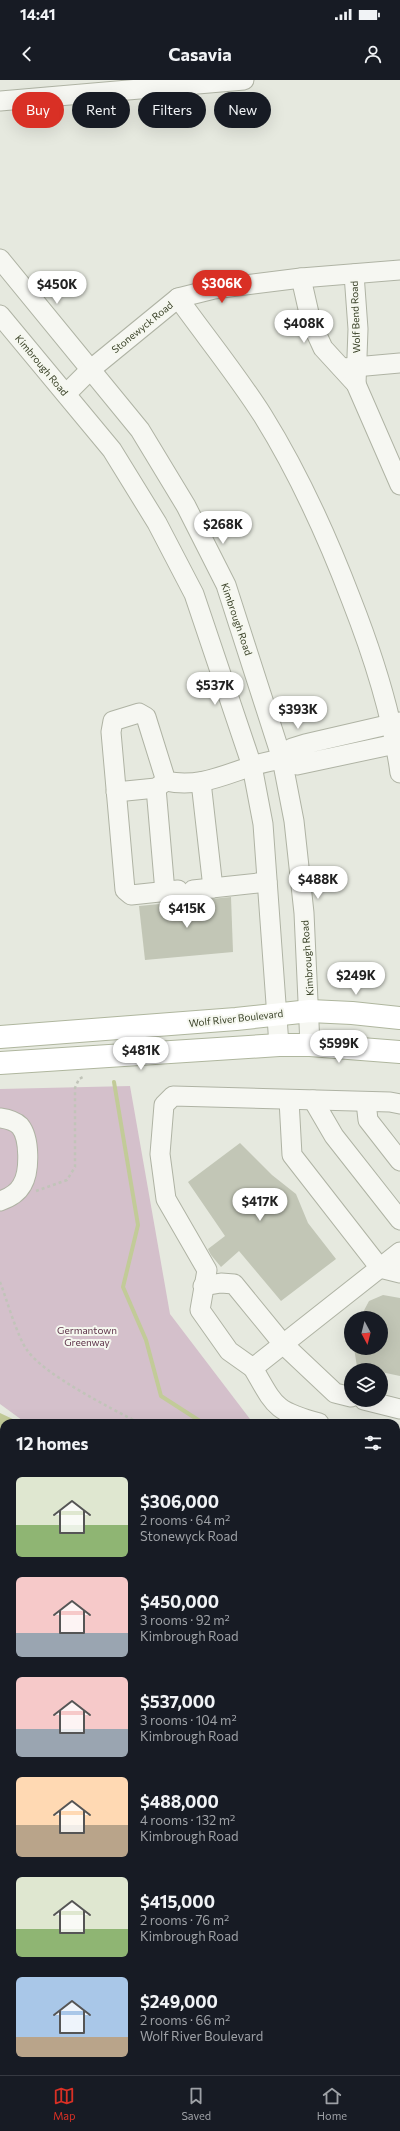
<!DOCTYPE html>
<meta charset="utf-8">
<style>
:root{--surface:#171b24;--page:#20242c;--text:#f1f3f6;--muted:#9ea1a6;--line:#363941;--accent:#d93025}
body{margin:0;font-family:Commissioner,sans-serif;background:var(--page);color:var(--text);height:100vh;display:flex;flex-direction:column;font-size:15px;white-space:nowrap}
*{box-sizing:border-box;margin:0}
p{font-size:13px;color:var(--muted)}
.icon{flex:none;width:22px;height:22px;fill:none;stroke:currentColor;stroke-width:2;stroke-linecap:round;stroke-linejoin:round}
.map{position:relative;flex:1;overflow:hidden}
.drawer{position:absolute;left:0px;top:1339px;width:400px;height:656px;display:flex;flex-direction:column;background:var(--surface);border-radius:12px 12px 0 0;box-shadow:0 4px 16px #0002}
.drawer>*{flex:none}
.banner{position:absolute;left:12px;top:12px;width:376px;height:36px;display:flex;gap:8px}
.needle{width:26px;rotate:173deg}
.tools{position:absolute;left:344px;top:1231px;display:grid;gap:8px}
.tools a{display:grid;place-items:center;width:44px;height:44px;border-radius:50%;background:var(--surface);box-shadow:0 4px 16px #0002;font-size:20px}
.price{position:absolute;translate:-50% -34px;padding:0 9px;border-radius:14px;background:#fff;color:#222;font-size:13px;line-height:26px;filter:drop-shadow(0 1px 2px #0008)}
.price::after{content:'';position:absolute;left:50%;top:24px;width:12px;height:9px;margin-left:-6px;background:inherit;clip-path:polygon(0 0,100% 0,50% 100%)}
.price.selected{background:var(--accent);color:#fff}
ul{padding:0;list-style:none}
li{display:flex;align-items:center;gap:12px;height:100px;padding:0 16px}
li span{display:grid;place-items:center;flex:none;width:112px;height:80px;border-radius:6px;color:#555}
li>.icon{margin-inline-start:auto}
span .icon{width:48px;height:48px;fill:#fffc;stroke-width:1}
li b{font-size:17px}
h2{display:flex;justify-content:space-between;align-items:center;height:48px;padding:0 16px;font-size:17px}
.chip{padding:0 14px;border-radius:18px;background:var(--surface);box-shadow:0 4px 16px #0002;font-size:14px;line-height:36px}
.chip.selected{background:var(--accent);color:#fff}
.status{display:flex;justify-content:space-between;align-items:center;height:28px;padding:0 20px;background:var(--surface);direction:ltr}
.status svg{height:11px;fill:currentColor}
header{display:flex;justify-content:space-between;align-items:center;height:52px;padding:0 16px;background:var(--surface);font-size:18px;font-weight:700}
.tabs{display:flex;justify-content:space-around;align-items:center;height:56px;border-top:1px solid var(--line);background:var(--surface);font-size:11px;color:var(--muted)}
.tabs a{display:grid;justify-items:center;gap:2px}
.tabs .selected{color:var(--accent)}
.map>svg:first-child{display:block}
.green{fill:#d4c0cb}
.water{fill:#c2cb98}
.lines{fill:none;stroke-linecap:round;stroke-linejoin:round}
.stream{stroke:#c2cb98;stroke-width:4}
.building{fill:#c2c6b6}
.minor-casing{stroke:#afb3a4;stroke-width:21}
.major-casing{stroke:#afb69e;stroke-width:24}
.path{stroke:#c1c4b9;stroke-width:2.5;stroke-dasharray:3 3;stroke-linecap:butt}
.minor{stroke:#f6f7f2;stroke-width:19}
.major{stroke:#fff;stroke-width:22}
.labels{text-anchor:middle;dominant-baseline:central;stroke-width:4;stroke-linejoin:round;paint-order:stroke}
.street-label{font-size:10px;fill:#394127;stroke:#f5f7ef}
.park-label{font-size:10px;fill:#5e344a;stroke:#f5f7ef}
</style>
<div class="status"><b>14:41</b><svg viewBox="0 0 49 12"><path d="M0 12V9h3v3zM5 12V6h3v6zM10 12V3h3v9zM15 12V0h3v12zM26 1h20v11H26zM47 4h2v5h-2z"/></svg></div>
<header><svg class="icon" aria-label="back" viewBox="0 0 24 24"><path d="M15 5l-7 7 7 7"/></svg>Casavia<svg class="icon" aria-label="person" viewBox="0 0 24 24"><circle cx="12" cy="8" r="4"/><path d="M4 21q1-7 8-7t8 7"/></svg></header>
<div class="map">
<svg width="400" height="1995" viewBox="0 0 400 1995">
<rect width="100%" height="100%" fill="#e6e9df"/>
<!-- green -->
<g class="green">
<path d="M130,1006L170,1234L253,1343H26L0,1324V1009Z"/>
<path d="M396,1388L400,1389V1685L396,1680Z"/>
</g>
<!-- water -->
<g class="water">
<path d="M0,1333L21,1343H4V1420L0,1417Z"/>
<path d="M396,1731L400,1735V1856L396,1852Z"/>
</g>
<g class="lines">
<!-- stream -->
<g class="stream">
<path d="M114,1002L138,1145L123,1207L146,1260L161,1316L203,1343"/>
<path d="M396,1537L400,1542"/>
</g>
</g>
<!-- building -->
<g class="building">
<path d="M231,817L233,872L145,880L139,826Z"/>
<path d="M240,1063L272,1095L296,1114L308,1143L336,1179L281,1221L239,1171L221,1187L211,1175L208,1169L225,1156L188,1102Z"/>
<path d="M383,1215L400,1218V1296L381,1292V1290L357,1287L354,1268H381V1238H360L369,1221Z"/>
</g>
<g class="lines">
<defs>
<g id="minor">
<path d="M0,21L244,0"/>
<path d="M0,179L140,350L186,426L226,505L282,679L294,741L304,833L310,965"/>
<path d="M354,194L358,249L356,304"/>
<path d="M301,198L311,242L323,268L356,304L400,405"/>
<path d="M178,218C206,257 237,295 263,336C299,394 327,456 351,519C373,575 392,633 400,693"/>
<path d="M0,235L112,370L157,443L194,514L252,686L263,744L279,965"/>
<path d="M344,288L400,283"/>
<path d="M66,314L90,290L178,218L214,209L301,198L400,190"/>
<path d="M400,642L305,664L292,668L282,679L297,685L400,663"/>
<path d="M201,702L213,808"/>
<path d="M156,708L165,812"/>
<path d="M116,712L156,708L166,701"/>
<path d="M178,810L131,815L125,810L111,652L113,641L139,633L146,637L166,701C196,708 222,696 249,687C260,683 272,681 282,679"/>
<path d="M193,810L267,802"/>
<path d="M289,1020L292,1075L380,1188L400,1193"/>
<path d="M313,1020L334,1056L400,1140"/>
<path d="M366,1022L368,1040L400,1081"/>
<path d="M400,1024L390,1022L173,1016L164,1025L160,1074L166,1119L207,1190L200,1230L229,1271L253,1288L400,1172"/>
<path d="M0,1038C7,1039 15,1041 20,1046C30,1058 30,1092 22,1105C17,1114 9,1118 0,1121"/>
<path d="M203,1206L221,1203L234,1204L283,1264L335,1313L351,1317"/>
<path d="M253,1288C275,1326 274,1331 319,1343"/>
<path d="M364,1320L400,1329"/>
<path d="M396,1364L400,1365"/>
</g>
<g id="major">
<path d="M0,957L236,939L310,931L352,933L400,938"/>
<path d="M0,983L279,965H310L400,972"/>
</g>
</defs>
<!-- minor casing -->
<use href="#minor" class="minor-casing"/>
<!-- major casing -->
<use href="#major" class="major-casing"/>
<!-- path -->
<g class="path">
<path d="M36,1111L67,1100L75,1087V1008L79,999L85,996"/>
<path d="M0,1202C7,1220 17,1256 27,1270C44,1295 111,1328 139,1343"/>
<path d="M396,1439L400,1442"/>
<path d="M0,1498L4,1502"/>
<path d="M396,1915L400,1921"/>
</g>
<!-- minor -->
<use href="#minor" class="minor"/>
<!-- major -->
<use href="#major" class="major"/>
</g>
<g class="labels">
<!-- street labels -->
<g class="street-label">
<text transform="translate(355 237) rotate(-92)">Wolf Bend Road</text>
<text transform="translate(142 247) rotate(-39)">Stonewyck Road</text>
<text transform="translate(42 285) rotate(50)">Kimbrough Road</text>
<text transform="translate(237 539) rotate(71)">Kimbrough Road</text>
<text transform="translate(307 878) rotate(-94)">Kimbrough Road</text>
<text transform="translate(236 938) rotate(-6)">Wolf River Boulevard</text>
</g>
<!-- park labels -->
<g class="park-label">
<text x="87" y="1250">Germantown<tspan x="87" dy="12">Greenway</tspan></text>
</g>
</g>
</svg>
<div class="tools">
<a><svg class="needle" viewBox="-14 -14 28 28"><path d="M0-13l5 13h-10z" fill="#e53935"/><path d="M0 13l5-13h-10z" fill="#9ea1a6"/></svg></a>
<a><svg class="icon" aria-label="layers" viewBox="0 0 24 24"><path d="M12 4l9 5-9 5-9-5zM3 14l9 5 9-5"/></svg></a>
</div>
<b class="price selected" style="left:222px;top:224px">$306K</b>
<b class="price" style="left:57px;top:225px">$450K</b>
<b class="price" style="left:304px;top:264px">$408K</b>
<b class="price" style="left:223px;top:465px">$268K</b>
<b class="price" style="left:215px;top:626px">$537K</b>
<b class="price" style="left:298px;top:650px">$393K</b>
<b class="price" style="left:318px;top:820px">$488K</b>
<b class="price" style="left:187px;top:849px">$415K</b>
<b class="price" style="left:356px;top:916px">$249K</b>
<b class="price" style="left:339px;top:984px">$599K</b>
<b class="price" style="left:141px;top:991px">$481K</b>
<b class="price" style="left:260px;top:1142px">$417K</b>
<div class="banner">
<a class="chip selected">Buy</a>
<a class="chip">Rent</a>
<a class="chip">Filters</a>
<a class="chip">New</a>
</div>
<section class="drawer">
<h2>12 homes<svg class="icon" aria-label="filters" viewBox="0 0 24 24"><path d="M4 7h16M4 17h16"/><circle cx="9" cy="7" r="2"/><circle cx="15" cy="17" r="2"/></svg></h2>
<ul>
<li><span style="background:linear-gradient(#dfe7d0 60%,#8fb573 0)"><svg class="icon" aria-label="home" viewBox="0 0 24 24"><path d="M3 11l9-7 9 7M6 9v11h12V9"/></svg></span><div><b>$306,000</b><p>2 rooms · 64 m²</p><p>Stonewyck Road</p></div></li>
<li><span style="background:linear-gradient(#f6c9c9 70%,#9aa5b1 0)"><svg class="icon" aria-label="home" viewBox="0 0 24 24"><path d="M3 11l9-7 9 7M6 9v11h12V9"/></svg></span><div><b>$450,000</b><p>3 rooms · 92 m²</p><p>Kimbrough Road</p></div></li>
<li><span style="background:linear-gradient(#f6c9c9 65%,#9aa5b1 0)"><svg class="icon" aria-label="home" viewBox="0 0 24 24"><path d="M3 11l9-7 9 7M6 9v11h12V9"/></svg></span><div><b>$537,000</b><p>3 rooms · 104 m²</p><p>Kimbrough Road</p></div></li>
<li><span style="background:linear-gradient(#ffd9b3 60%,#b9a48a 0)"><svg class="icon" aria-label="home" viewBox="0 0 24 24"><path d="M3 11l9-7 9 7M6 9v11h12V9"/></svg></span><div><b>$488,000</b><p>4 rooms · 132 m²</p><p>Kimbrough Road</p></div></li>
<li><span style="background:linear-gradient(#dfe7d0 65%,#8fb573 0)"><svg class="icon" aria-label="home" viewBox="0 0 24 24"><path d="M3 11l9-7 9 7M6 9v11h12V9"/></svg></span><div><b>$415,000</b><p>2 rooms · 76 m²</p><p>Kimbrough Road</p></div></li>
<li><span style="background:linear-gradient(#a9c7e8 75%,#b9a48a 0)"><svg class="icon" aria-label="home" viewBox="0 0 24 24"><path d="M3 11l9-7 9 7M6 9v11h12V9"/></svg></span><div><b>$249,000</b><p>2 rooms · 66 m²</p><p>Wolf River Boulevard</p></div></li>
</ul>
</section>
</div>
<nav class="tabs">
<a class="selected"><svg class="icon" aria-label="map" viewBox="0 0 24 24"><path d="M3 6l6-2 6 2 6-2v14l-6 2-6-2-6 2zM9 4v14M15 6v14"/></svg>Map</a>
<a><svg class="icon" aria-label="saved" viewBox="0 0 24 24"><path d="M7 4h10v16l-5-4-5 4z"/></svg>Saved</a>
<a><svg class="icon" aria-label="home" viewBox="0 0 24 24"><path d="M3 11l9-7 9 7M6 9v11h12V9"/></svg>Home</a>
</nav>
